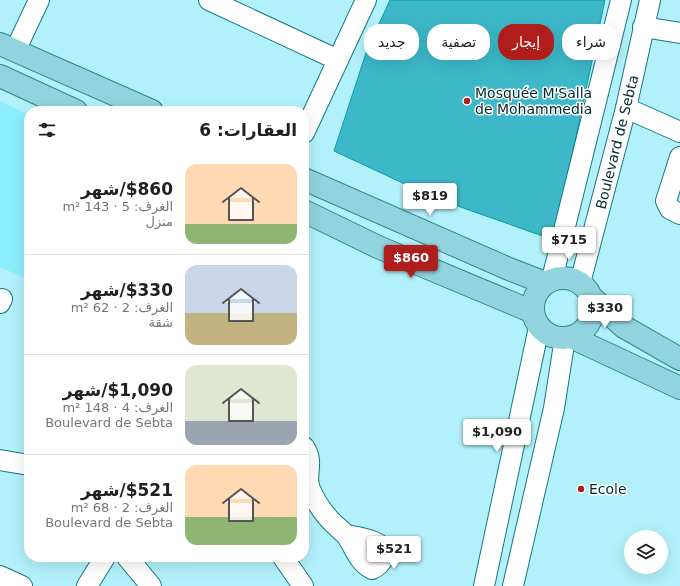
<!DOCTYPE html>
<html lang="ar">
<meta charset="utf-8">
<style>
:root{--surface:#fff;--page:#f6f6f6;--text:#202124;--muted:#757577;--line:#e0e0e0;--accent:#af1e1c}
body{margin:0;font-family:"DejaVu Sans","Noto Sans Arabic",sans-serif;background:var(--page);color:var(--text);direction:rtl;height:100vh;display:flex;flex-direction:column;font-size:15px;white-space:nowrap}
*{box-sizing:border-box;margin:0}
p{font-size:13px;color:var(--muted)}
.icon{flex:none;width:22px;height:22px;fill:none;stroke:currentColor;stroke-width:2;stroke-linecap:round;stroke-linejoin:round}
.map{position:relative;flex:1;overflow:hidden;direction:ltr}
.panel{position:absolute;left:24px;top:106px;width:285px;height:456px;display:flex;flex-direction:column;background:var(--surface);border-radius:16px;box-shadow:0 4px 16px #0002;direction:rtl}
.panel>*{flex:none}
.guide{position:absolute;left:321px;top:24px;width:299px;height:36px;direction:rtl;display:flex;gap:8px}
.buttons{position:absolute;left:624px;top:530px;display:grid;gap:8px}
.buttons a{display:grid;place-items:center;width:44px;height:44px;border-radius:50%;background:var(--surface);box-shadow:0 4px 16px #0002;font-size:20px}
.price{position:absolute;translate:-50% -34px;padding:0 9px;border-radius:4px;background:#fff;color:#222;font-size:13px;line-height:26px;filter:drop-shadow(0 1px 2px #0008)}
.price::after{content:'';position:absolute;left:50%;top:24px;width:12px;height:9px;margin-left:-6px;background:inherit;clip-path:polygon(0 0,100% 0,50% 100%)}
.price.active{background:var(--accent);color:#fff}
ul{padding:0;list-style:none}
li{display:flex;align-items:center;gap:12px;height:100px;padding:0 12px}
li+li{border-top:1px solid var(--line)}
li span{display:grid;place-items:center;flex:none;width:112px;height:80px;border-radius:12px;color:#555}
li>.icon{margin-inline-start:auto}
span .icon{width:48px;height:48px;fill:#fffc;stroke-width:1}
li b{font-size:17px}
h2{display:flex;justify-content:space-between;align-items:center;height:48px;padding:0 12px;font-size:17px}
.chip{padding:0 14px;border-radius:16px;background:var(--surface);box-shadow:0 4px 16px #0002;font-size:14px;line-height:36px}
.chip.active{background:var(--accent);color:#fff}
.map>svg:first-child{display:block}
.built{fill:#8ceefc}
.building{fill:#3db8c8;stroke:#079bab}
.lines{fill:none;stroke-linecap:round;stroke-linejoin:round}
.minor-casing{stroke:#147884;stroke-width:22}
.major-casing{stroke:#2f8691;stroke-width:24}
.minor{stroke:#fff;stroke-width:20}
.major{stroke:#91d4dd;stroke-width:22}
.poi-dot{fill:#af1e1c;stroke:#fff;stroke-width:1.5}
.labels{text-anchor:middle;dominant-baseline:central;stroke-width:3;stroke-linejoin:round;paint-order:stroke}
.poi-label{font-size:14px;fill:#01282d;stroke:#fff;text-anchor:start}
.street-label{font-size:14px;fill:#01282d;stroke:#fff}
</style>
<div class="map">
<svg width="680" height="586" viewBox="0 0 680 586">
<rect width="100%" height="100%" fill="#b2f1fb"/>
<!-- built -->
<path class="built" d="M0,101L29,115V280L0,267Z"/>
<!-- building -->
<path class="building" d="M390,0H605L554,240L435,198L334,151L367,50Z"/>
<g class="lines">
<defs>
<g id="minor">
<path d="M209,0L338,60"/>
<path d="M643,27L680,33"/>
<path d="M15,51L39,0"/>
<path d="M626,108L680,132"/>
<path d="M304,133L366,0"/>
<path d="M680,157L666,201L670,209L680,214"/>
<path d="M552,279L621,0"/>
<path d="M580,283L626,108L650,0"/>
<path d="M0,303L2,299"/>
<path d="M304,447C315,463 304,475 310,489C314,499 323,512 330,520C335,525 341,530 346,535C355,547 357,561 372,569C377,567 381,563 383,558C391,541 357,537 346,535"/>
<path d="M0,460L29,465"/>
<path d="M127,557L151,586"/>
<path d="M283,557L303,586"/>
<path d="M0,576L22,586"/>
<path d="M87,586L105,557"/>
<path d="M484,586L539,327"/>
<path d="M513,586L554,408L565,338"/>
</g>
<g id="major">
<path d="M0,44L152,111"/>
<path d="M0,76L76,111"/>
<path d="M304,179L509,269L545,283"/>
<path d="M304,211L378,247L533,312"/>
<circle cx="563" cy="308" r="30"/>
<path d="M591,297L624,327L680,359"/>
<path d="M571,337L680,388"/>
</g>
</defs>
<!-- minor casing -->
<use href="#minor" class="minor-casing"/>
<!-- major casing -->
<use href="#major" class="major-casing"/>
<!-- minor -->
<use href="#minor" class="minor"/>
<!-- major -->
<use href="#major" class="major"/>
</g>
<!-- markers -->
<g class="poi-dot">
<circle cx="467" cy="101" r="4"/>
<circle cx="581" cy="489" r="4"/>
</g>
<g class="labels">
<!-- poi labels -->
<g class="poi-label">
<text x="475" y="93">Mosquée M'Salla<tspan x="475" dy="16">de Mohammedia</tspan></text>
<text x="589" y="489">Ecole</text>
</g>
<!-- street labels -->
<g class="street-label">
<text transform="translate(617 142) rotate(-76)">Boulevard de Sebta</text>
</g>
</g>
</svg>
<div class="buttons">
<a><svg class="icon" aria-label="layers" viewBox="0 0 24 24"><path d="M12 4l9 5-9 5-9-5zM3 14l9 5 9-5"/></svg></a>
</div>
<b class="price" style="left:430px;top:217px">$819</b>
<b class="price" style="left:569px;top:261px">$715</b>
<b class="price active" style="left:411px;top:279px">$860</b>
<b class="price" style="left:605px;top:329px">$330</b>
<b class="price" style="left:497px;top:453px">$1,090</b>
<b class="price" style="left:394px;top:570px">$521</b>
<div class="guide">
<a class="chip">شراء</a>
<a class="chip active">إيجار</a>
<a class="chip">تصفية</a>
<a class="chip">جديد</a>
</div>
<section class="panel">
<h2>العقارات: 6<svg class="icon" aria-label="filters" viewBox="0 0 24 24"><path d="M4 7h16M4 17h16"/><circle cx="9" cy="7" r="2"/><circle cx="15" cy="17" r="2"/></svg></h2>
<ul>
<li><span style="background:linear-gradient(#ffd9b3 75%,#8fb573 0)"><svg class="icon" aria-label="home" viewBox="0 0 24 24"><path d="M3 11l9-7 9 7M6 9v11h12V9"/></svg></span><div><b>$860/شهر</b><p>الغرف: 5 · 143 m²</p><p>منزل</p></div></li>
<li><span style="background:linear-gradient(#c9d6e8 60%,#c2b280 0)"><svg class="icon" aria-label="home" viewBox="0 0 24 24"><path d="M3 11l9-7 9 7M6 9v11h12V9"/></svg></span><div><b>$330/شهر</b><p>الغرف: 2 · 62 m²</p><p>شقة</p></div></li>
<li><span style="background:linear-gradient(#dfe7d0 70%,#9aa5b1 0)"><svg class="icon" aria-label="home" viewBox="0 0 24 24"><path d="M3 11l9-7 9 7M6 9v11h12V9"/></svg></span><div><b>$1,090/شهر</b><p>الغرف: 4 · 148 m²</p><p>Boulevard de Sebta</p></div></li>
<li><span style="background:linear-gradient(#ffd9b3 65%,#8fb573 0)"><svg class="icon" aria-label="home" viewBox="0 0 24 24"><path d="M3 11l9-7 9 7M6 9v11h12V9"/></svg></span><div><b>$521/شهر</b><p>الغرف: 2 · 68 m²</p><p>Boulevard de Sebta</p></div></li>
</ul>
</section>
</div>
